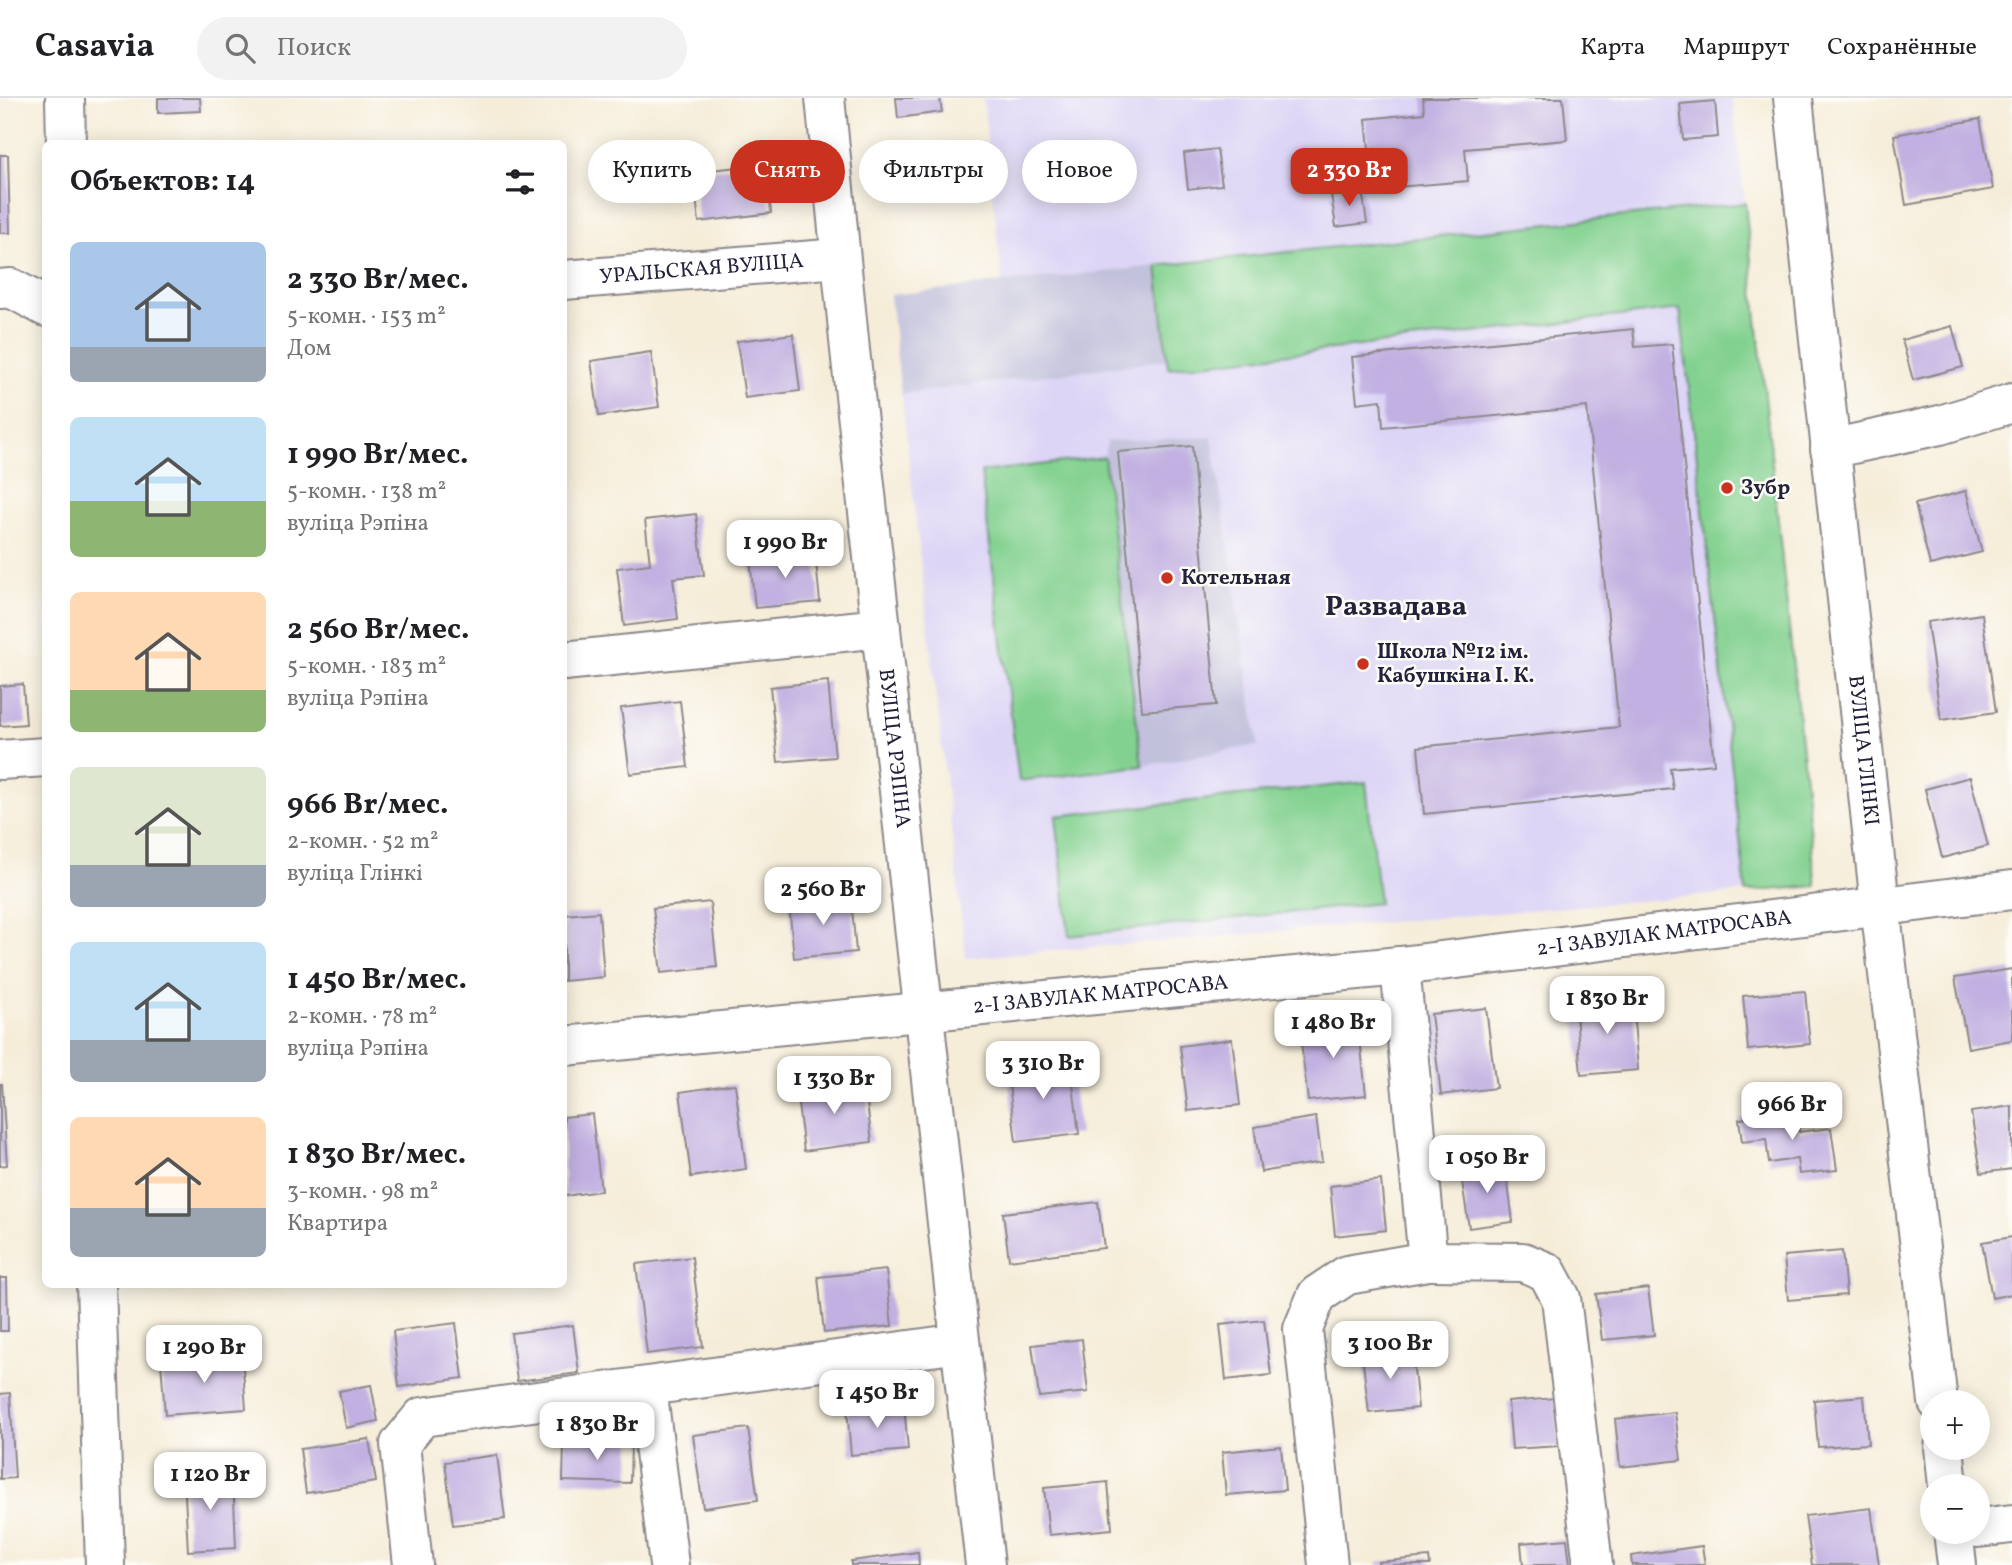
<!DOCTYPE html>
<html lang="ru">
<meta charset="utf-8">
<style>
:root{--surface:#fff;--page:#f2f2f2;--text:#202124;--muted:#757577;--line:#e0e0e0;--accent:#c8321e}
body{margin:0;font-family:Vollkorn,serif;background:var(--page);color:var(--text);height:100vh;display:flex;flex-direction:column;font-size:26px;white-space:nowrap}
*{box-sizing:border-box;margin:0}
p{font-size:23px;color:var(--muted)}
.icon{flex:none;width:38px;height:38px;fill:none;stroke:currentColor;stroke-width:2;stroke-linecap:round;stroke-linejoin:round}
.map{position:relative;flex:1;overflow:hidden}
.sheet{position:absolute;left:42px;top:42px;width:525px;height:1148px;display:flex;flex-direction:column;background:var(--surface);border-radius:10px;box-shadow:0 4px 18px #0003}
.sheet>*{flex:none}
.top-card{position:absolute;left:588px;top:42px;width:665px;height:63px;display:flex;gap:14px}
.tools{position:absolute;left:1920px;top:1292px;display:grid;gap:14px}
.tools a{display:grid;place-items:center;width:70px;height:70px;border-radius:50%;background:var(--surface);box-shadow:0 4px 18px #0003;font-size:35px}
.price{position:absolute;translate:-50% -60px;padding:0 16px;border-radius:14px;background:#fff;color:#222;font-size:23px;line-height:46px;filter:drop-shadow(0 2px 4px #0008)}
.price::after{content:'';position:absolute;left:50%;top:42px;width:21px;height:16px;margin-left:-10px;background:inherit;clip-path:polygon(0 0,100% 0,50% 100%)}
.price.on{background:var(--accent);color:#fff}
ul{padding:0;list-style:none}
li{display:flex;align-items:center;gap:21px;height:175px;padding:0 28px}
li span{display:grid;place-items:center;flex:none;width:196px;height:140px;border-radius:10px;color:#555}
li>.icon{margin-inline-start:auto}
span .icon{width:84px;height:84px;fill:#fffc;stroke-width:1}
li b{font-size:30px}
h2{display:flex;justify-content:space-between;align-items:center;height:84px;padding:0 28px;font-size:30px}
.pill{padding:0 24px;border-radius:32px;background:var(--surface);box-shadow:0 4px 18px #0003;font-size:24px;line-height:63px}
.pill.on{background:var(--accent);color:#fff}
header{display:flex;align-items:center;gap:42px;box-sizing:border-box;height:98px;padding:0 35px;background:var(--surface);border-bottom:2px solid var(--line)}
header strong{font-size:33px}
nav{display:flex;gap:38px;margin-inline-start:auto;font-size:24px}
.search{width:490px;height:63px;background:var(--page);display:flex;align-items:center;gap:18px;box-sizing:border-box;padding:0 24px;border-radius:38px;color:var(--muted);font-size:26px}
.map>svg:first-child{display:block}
.built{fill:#ddd5f6}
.industrial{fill:#c2c1dc}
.green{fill:#83d190;stroke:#527a66;stroke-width:2}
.building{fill:#c1b0e1}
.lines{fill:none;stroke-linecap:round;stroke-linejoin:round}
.minor-casing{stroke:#8c888a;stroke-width:42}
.minor{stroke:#fff;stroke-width:38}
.poi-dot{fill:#c8321e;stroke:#fdfcf7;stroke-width:2.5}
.labels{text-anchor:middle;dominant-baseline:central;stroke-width:5;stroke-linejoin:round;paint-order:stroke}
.street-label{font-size:21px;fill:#22223b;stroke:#fdfcf7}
.poi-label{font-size:21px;font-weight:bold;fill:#22223b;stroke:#fdfcf7;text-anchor:start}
.district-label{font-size:28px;font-weight:bold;fill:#22223b;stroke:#fdfcf7}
</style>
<header>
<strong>Casavia</strong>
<div class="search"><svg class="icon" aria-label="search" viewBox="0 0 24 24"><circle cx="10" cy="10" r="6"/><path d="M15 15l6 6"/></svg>Поиск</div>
<nav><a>Карта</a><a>Маршрут</a><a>Сохранённые</a></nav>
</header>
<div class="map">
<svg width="2012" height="1467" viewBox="0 0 2012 1467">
<rect width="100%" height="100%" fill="#fdfcf7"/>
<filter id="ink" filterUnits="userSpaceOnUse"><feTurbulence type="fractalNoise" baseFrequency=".0143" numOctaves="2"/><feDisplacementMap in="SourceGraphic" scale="14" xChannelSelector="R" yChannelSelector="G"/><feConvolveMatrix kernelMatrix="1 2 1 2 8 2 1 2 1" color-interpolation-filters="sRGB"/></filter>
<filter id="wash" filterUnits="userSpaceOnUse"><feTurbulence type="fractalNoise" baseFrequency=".00686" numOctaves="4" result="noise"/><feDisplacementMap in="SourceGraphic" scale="28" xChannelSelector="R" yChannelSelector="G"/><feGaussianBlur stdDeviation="1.57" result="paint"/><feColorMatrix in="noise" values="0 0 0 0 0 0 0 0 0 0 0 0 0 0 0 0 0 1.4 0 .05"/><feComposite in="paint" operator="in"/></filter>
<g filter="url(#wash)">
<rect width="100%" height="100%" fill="#f6edd9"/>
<!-- built -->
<path class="built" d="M983,0H1732L1745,105L1816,788L966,860L890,197L1002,185Z"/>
<!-- industrial -->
<g class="industrial">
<path d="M1157,168L1167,262L901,296L890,197Z"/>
<path d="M1212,339L1258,647L1142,668L1104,359L1107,343Z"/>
</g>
<!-- green -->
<g class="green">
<path d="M1745,105L1816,788L1746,794L1680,211L1168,270L1157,168Z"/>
<path d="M1104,359L1142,668L1019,683L981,374Z"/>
<path d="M1366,684L1379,805L1069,838L1056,718Z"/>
</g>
<g id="blocks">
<!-- building -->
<g class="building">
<path d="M158,0H200L201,13L158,15Z"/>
<path d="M896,0H940L942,14L898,20Z"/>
<path d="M1423,0H1563L1567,42L1465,51L1468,83L1373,91L1366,21L1424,15Z"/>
<path d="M1715,3L1718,39L1683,42L1680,6Z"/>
<path d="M1980,21L1993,91L1906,107L1894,37Z"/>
<path d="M1217,51L1222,87L1188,91L1184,55Z"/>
<path d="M0,57H8L10,135H0Z"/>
<path d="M766,66L771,115L699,124L693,74Z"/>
<path d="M1362,92L1367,125L1336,129L1331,96Z"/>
<path d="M1952,228L1963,269L1913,282L1902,242Z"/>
<path d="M1633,231L1635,249L1672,246L1714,666L1670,670L1673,691L1424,716L1418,649L1619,629L1587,309L1383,329L1381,302L1357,305L1352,259Z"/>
<path d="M793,236L800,293L745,300L737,243Z"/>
<path d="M651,254L659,309L599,318L591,263Z"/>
<path d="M1192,348L1216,607L1142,613L1118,354Z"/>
<path d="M1966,393L1982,454L1930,467L1915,406Z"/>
<path d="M696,416L704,477L673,480L678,521L624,528L617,470L650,466L645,422Z"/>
<path d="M815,454L820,504L755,510L750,461Z"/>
<path d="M1982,516L1996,614L1941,622L1927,524Z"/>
<path d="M828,583L835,659L778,664L770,589Z"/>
<path d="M23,586L26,626L0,628V588Z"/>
<path d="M680,603L688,669L630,676L621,610Z"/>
<path d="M1970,679L1988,748L1942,760L1925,691Z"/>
<path d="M851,799L856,854L794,860L789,805Z"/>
<path d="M710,804L717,869L661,875L653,810Z"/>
<path d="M599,814L604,879L564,883V817Z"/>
<path d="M2012,871V942L1968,950L1955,880Z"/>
<path d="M1805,893L1810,946L1748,952L1743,898Z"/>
<path d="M1632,899L1638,972L1581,977L1575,904Z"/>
<path d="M1486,910L1496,990L1441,997L1431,916Z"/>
<path d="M1358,921L1366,997L1308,1003L1299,927Z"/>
<path d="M1232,941L1240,1007L1188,1013L1180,948Z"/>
<path d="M1070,962L1079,1036L1016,1044L1007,970Z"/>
<path d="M864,982L872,1044L804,1053L796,991Z"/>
<path d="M0,986H2L7,1067L0,1068Z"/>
<path d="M735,986L746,1071L691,1079L680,994Z"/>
<path d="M2012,1008V1071L1981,1075L1971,1014Z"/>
<path d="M1797,1015L1799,1034L1831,1030L1837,1072L1799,1076L1797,1061L1769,1065L1766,1041L1742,1044L1739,1021Z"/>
<path d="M592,1016L601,1093L564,1098V1019Z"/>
<path d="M1316,1019L1322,1064L1261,1074L1254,1029Z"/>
<path d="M1505,1064L1513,1124L1469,1130L1460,1070Z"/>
<path d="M1381,1082L1386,1132L1335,1138L1330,1088Z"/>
<path d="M1098,1104L1104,1150L1009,1162L1003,1115Z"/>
<path d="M2012,1139V1196L1992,1200L1982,1144Z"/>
<path d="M1842,1153L1846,1197L1788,1202L1784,1158Z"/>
<path d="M692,1159L703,1249L647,1256L636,1166Z"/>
<path d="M886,1172L892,1228L824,1235L818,1179Z"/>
<path d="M0,1180H7L8,1233H0Z"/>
<path d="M1648,1190L1654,1237L1602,1242L1596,1196Z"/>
<path d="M1264,1222L1271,1277L1226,1282L1220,1227Z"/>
<path d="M456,1225L463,1280L399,1289L393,1233Z"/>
<path d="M573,1227L579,1275L517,1283L511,1235Z"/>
<path d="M1082,1241L1088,1294L1039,1299L1032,1247Z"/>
<path d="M1412,1252L1418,1310L1369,1315L1362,1257Z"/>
<path d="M242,1257L246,1311L165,1317L161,1264Z"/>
<path d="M371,1287L378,1323L346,1330L339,1293Z"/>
<path d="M10,1295L15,1380L0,1381V1296Z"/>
<path d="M1864,1298L1868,1346L1818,1349L1814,1302Z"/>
<path d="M1555,1300L1559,1348L1512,1351L1508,1304Z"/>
<path d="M904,1306L908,1352L851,1357L847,1311Z"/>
<path d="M1675,1314L1681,1362L1620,1369L1615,1321Z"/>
<path d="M748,1330L758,1402L703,1410L693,1337Z"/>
<path d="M369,1341L376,1384L306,1395L300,1351Z"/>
<path d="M564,1342L631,1344L630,1385L563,1383Z"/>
<path d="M1281,1348L1285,1392L1226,1397L1222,1354Z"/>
<path d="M497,1357L505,1421L453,1427L445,1364Z"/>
<path d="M233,1376L236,1450L188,1453L184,1379Z"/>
<path d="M1108,1384L1112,1431L1049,1437L1044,1390Z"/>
<path d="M1871,1410L1879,1467H1812L1805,1418Z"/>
<path d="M1567,1441L1570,1467H1523L1521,1445Z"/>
<path d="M1702,1448L1705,1467H1632L1631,1458Z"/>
<path d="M918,1454L919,1467H851V1463Z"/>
<path d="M1429,1459L1430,1467H1378V1464Z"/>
</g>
</g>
</g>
<g filter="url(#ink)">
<use href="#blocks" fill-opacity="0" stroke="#8c888a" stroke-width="2"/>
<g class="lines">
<defs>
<g id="minor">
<path d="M65,0L66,46"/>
<path id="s1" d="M825,0L850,252L985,1467"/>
<path id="s2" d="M1793,0L1880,807L1938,1304"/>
<path id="s3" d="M564,182L840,160"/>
<path d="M0,191L11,190L46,209"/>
<path d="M1830,351L1940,327L2012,305"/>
<path d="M564,563L881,530"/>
<path d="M0,662L46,659"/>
<path id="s4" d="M564,948L1400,868L2012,792"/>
<path d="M1428,1163L1523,1164L1547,1174L1561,1200L1593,1467"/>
<path d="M96,1186L105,1467"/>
<path d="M647,1289L669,1467"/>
<path d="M1944,1349L1948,1388"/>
<path d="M1978,1430L2012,1426"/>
<path d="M1953,1433L1957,1467"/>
<path d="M413,1467L400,1346L422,1319L960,1245"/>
<path d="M1328,1467L1303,1231L1317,1197L1347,1177L1428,1163L1400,868"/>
</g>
</defs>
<!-- minor casing -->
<use href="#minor" class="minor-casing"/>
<!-- minor -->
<use href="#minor" class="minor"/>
</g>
</g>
<!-- markers -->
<g class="poi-dot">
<circle cx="1727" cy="390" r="7"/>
<circle cx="1167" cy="480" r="7"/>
<circle cx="1363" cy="566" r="7"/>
</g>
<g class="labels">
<!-- street labels -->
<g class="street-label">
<text stroke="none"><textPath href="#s3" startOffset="138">УРАЛЬСКАЯ ВУЛІЦА</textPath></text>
<text stroke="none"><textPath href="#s1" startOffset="654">ВУЛІЦА РЭПІНА</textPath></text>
<text stroke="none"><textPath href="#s2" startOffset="656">ВУЛІЦА ГЛІНКІ</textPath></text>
<text stroke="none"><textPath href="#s4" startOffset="1106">2-І ЗАВУЛАК МАТРОСАВА</textPath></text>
<text stroke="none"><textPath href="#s4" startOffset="539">2-І ЗАВУЛАК МАТРОСАВА</textPath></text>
</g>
<!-- poi labels -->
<g class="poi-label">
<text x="1741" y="390">Зубр</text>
<text x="1181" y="480">Котельная</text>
<text x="1377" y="554">Школа №12 ім.<tspan x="1377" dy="24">Кабушкіна І. К.</tspan></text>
</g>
<!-- district labels -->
<g class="district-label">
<text x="1396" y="509">Развадава</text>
</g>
</g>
</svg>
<div class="tools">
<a>+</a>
<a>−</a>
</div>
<b class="price on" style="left:1349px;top:110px">2 330 Br</b>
<b class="price" style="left:785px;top:482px">1 990 Br</b>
<b class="price" style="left:823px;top:829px">2 560 Br</b>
<b class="price" style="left:1607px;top:938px">1 830 Br</b>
<b class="price" style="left:1333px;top:962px">1 480 Br</b>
<b class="price" style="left:1043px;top:1003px">3 310 Br</b>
<b class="price" style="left:834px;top:1018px">1 330 Br</b>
<b class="price" style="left:1792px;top:1044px">966 Br</b>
<b class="price" style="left:1487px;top:1097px">1 050 Br</b>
<b class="price" style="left:1390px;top:1283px">3 100 Br</b>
<b class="price" style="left:204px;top:1287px">1 290 Br</b>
<b class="price" style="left:877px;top:1332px">1 450 Br</b>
<b class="price" style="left:597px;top:1364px">1 830 Br</b>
<b class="price" style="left:210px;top:1414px">1 120 Br</b>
<div class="top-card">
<a class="pill">Купить</a>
<a class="pill on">Снять</a>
<a class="pill">Фильтры</a>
<a class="pill">Новое</a>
</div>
<section class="sheet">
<h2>Объектов: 14<svg class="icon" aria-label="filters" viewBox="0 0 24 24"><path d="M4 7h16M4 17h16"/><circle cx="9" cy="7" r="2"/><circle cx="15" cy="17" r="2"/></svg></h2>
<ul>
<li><span style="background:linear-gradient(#a9c7e8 75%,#9aa5b1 0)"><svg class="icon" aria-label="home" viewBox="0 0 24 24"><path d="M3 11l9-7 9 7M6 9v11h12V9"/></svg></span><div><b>2 330 Br/мес.</b><p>5-комн. · 153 m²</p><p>Дом</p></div></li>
<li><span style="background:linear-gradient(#bfe0f5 60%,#8fb573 0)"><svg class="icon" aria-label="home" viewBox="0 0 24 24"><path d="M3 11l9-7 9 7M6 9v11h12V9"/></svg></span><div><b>1 990 Br/мес.</b><p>5-комн. · 138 m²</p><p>вуліца Рэпіна</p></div></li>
<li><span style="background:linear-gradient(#ffd9b3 70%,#8fb573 0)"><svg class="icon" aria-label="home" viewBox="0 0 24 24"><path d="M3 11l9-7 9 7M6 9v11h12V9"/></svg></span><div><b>2 560 Br/мес.</b><p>5-комн. · 183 m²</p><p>вуліца Рэпіна</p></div></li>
<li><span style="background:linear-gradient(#dfe7d0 70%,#9aa5b1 0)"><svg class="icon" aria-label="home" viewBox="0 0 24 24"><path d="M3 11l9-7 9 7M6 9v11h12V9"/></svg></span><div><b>966 Br/мес.</b><p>2-комн. · 52 m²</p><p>вуліца Глінкі</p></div></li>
<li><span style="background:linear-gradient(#bfe0f5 70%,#9aa5b1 0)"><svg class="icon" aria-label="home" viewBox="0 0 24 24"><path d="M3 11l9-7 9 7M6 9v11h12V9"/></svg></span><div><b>1 450 Br/мес.</b><p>2-комн. · 78 m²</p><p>вуліца Рэпіна</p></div></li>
<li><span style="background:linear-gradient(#ffd9b3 65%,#9aa5b1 0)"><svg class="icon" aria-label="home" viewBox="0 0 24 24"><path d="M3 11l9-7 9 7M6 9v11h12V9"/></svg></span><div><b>1 830 Br/мес.</b><p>3-комн. · 98 m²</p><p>Квартира</p></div></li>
</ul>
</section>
</div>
